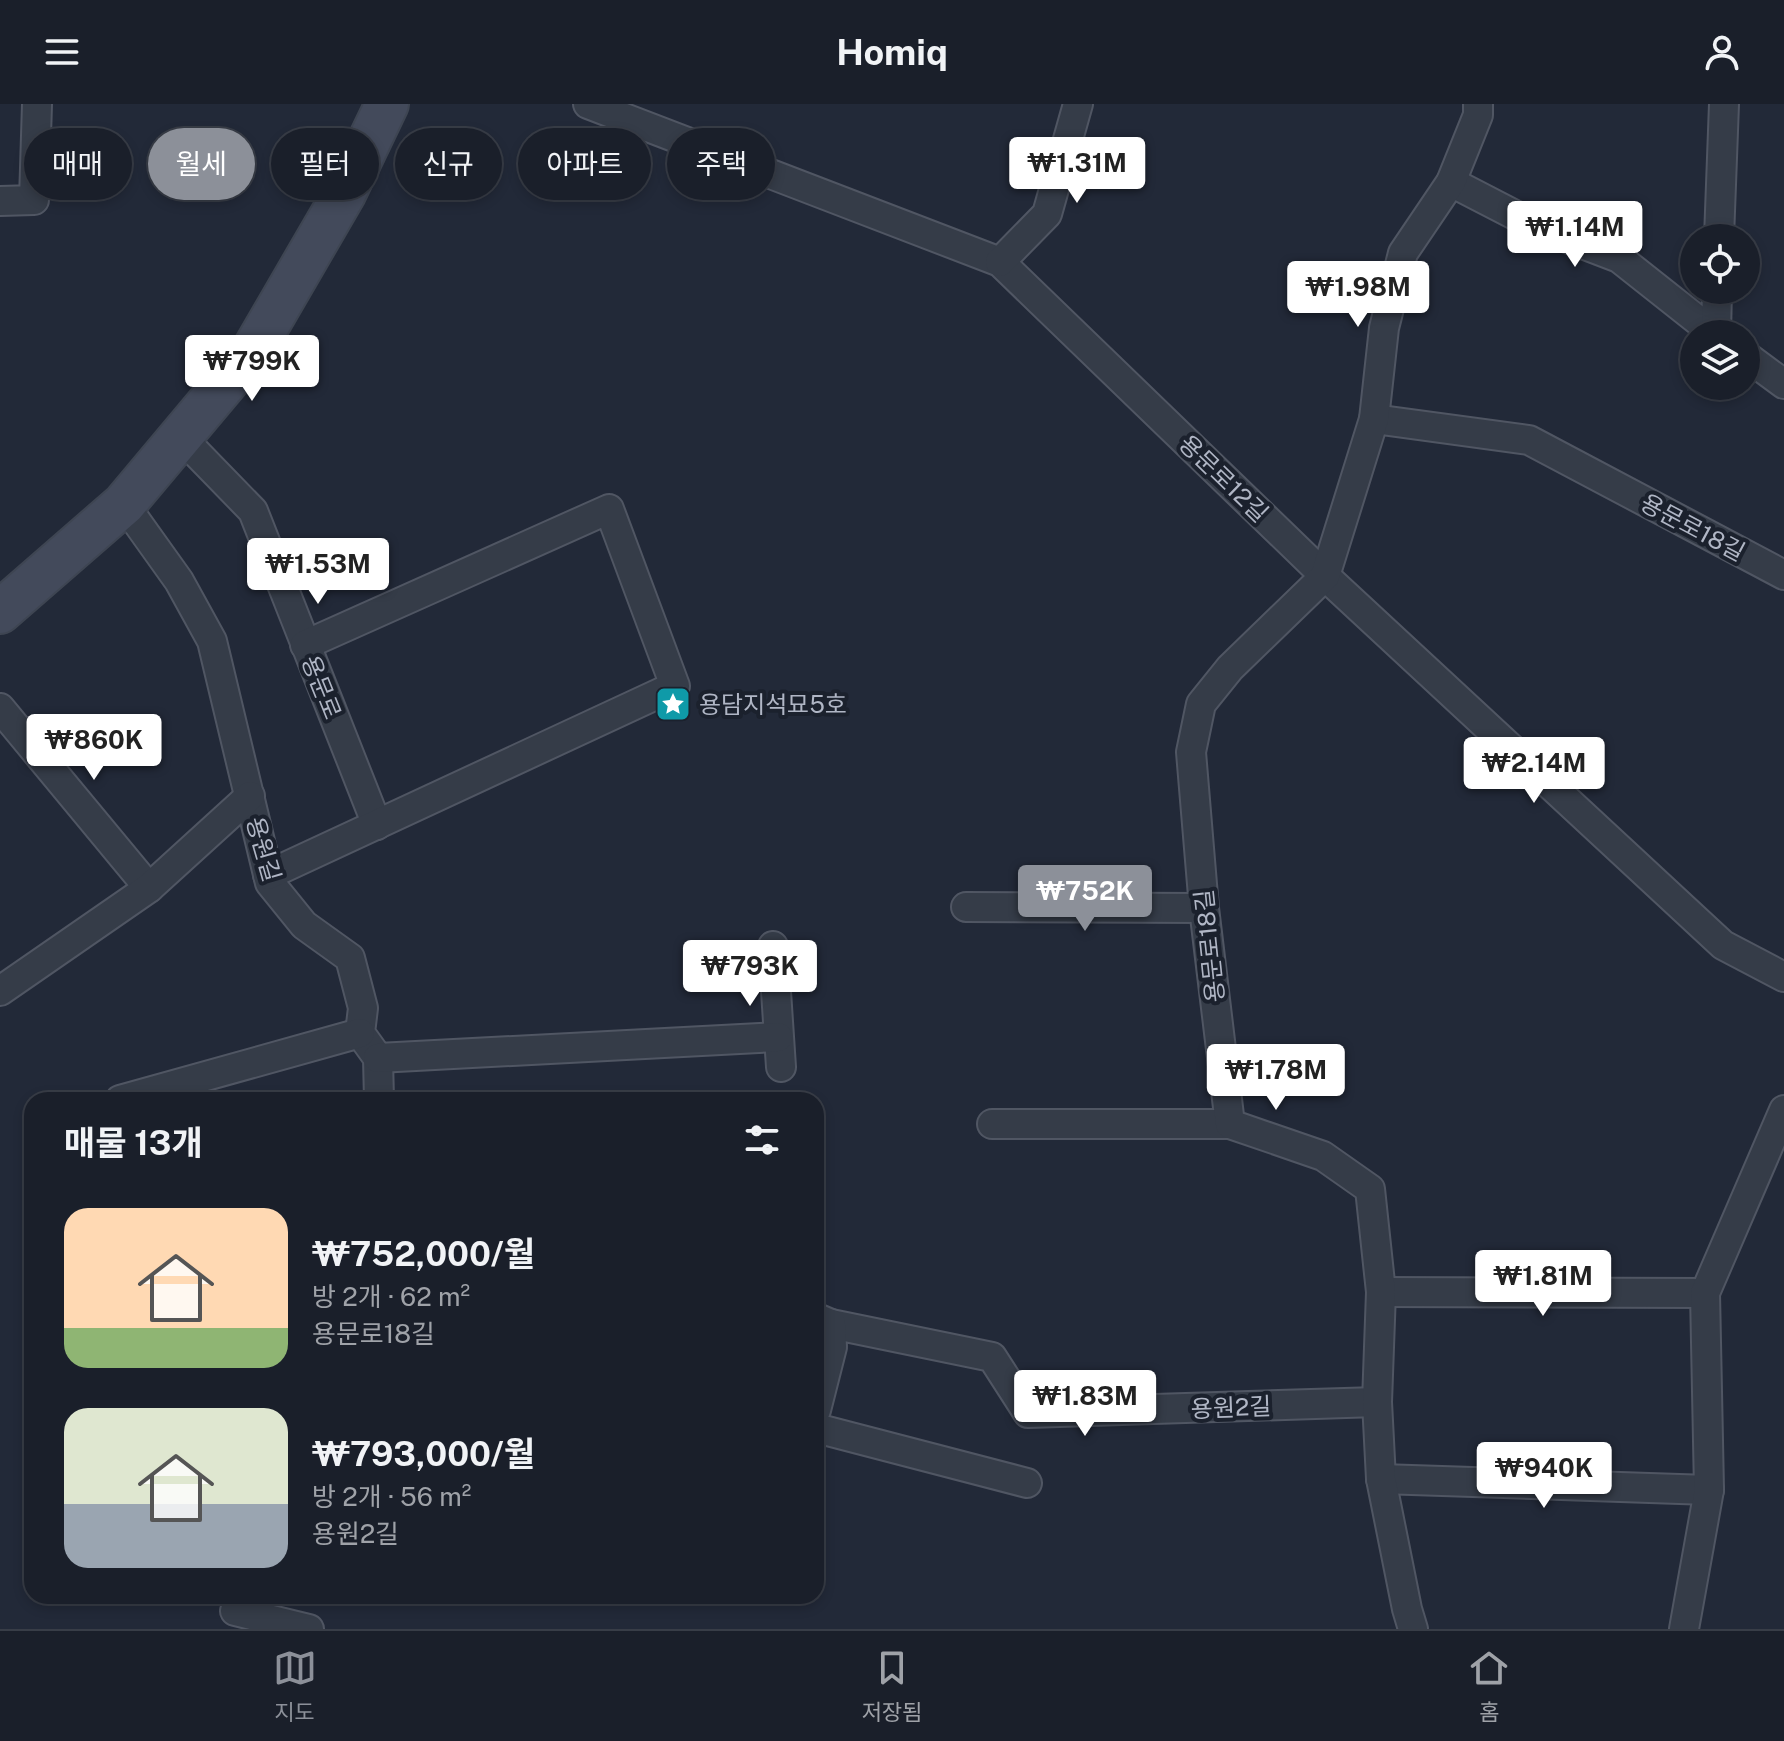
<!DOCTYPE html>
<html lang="ko">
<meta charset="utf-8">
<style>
:root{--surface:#1a1f2a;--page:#272c36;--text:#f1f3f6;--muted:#9fa2a8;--line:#383d47;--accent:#8c9099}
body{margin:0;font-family:"Public Sans","Noto Sans KR",sans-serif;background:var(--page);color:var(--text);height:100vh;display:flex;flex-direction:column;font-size:30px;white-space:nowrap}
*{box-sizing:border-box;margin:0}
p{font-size:26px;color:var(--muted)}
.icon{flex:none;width:44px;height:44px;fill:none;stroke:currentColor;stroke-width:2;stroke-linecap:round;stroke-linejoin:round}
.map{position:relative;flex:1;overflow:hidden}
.details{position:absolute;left:24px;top:988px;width:800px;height:512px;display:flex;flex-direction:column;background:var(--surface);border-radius:24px;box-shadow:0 4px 12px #0003,0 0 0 2px var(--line)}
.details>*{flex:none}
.guide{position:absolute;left:24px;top:24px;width:800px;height:72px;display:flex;gap:16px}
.fabs{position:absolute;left:1680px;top:120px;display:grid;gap:16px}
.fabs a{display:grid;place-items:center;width:80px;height:80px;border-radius:50%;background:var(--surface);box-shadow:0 4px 12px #0003,0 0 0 2px var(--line);font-size:40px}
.price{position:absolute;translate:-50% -68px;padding:0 18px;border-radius:8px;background:#fff;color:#222;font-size:26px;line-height:52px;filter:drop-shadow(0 2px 4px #0008)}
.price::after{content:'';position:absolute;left:50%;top:48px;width:24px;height:18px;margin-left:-12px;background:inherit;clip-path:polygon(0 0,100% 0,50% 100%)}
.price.active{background:var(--accent);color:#fff}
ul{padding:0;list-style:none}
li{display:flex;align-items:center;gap:24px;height:200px;padding:0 40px}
li span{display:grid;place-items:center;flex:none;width:224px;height:160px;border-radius:24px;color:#555}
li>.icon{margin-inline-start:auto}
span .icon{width:96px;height:96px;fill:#fffc;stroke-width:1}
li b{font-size:34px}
h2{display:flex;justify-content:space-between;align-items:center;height:96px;padding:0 40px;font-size:34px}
.tag{padding:0 28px;border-radius:36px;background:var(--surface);box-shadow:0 4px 12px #0003,0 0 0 2px var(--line);font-size:28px;line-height:72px}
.tag.active{background:var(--accent);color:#fff}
header{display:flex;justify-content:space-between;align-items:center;height:104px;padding:0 40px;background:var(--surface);font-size:36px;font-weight:700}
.dock{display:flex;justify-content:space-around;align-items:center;height:112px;border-top:2px solid var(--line);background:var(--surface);font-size:22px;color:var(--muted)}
.dock a{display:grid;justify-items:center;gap:4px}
.dock .active{color:var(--accent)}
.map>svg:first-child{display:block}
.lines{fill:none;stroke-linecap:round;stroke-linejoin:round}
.street-casing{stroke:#505663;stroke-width:32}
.secondary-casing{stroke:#3e4552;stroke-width:46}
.street{stroke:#353c48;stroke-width:28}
.secondary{stroke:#434a5b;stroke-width:42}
.labels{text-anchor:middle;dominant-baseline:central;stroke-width:8;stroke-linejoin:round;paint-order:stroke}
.street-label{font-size:24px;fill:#b0b6c5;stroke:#1b212d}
.poi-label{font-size:24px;fill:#b0b6c5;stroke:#1b212d;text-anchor:start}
</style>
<header><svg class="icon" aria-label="menu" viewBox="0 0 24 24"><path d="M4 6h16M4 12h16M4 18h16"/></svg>Homiq<svg class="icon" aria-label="person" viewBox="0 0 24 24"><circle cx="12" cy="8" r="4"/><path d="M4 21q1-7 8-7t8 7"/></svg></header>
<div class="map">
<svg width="1784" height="1525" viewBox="0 0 1784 1525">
<rect width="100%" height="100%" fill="#222938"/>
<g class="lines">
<defs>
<g id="street">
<path d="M588,0L1000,158L1325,472L1723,841L1784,873"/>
<path d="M1451,78L1538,123L1619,154L1715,230"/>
<path d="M0,97L34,96L37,0"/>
<path d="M1719,134L1724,0"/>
<path d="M1000,158L1047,110L1078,0"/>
<path d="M1716,230L1717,186"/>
<path d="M1746,252L1784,280"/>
<path d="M1374,315L1529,336L1784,471"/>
<path d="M181,333L253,407L377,721"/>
<path d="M124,400L179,477L212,537L270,779L304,821L350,854L363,904L360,929L378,954L379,996"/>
<path d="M0,604L149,784"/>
<path d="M268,771L675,582L609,405L305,541"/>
<path d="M966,803L1204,804"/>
<path d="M773,842L781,963"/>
<path d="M0,887L149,784L250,692"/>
<path d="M378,954L778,933"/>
<path d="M120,996L360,929"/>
<path d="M992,1020H1230"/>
<path d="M1381,1188L1705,1189"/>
<path d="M831,1220L992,1253L1028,1309L1377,1298"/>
<path d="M816,1306L832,1243L831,1220L817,1214"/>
<path d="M816,1324L1027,1379"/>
<path d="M1381,1375L1709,1386"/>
<path d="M235,1507L309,1525"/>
<path d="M1413,1525L1407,1505L1381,1375L1377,1298L1381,1188L1370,1085L1323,1052L1230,1020L1204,804L1191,648L1201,600L1230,564L1325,472L1374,315L1384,224L1403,149L1451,78L1478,11V0"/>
<path d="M1684,1525L1709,1386L1705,1189L1784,1006"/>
</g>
<path id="secondary" d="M0,508L124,400L254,245L344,90L387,0"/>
</defs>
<!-- street casing -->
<use href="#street" class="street-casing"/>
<!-- secondary casing -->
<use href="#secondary" class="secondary-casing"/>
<!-- street -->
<use href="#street" class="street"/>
<!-- secondary -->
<use href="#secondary" class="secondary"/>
</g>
<!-- icons -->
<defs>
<symbol id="sight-square" viewBox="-11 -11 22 22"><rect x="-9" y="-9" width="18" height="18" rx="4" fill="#0f9aa8" stroke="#1b212d"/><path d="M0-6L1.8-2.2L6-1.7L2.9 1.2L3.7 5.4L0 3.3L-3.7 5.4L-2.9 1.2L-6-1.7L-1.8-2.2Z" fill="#fff"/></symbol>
</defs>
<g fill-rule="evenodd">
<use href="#sight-square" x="653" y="580" width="40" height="40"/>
</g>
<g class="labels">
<!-- street labels -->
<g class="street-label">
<text transform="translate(1224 374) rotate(44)">용문로12길</text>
<text transform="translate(1693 423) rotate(28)">용문로18길</text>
<text transform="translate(322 583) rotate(68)">용문로</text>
<text transform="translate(264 745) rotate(74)">용원길</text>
<text transform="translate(1209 842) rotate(-96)">용문로18길</text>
<text transform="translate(1231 1303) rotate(-2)">용원2길</text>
</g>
<!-- poi labels -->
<g class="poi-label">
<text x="699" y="600">용담지석묘5호</text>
</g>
</g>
</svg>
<div class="fabs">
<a><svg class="icon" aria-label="locate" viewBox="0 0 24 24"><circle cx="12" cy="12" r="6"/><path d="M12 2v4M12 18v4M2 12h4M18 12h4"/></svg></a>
<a><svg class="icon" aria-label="layers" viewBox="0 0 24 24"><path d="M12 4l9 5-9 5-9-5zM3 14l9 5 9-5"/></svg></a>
</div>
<b class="price" style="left:1077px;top:101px">₩1.31M</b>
<b class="price" style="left:1575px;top:165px">₩1.14M</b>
<b class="price" style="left:1358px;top:225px">₩1.98M</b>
<b class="price" style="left:252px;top:299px">₩799K</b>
<b class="price" style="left:318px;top:502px">₩1.53M</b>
<b class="price" style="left:94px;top:678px">₩860K</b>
<b class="price" style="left:1534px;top:701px">₩2.14M</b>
<b class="price active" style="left:1085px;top:829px">₩752K</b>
<b class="price" style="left:750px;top:904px">₩793K</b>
<b class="price" style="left:1276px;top:1008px">₩1.78M</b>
<b class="price" style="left:1543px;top:1214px">₩1.81M</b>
<b class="price" style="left:1085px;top:1334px">₩1.83M</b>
<b class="price" style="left:1544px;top:1406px">₩940K</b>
<div class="guide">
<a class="tag">매매</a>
<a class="tag active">월세</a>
<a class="tag">필터</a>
<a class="tag">신규</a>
<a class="tag">아파트</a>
<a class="tag">주택</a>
</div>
<section class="details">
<h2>매물 13개<svg class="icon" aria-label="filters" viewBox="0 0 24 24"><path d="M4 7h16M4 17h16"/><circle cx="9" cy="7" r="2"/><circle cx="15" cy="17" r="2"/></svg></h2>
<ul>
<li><span style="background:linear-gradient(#ffd9b3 75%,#8fb573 0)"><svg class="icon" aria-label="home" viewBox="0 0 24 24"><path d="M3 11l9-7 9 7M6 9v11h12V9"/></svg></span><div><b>₩752,000/월</b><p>방 2개 · 62 m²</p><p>용문로18길</p></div></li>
<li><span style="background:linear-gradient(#dfe7d0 60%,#9aa5b1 0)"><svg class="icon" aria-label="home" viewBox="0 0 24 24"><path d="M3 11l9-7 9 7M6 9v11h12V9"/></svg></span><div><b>₩793,000/월</b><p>방 2개 · 56 m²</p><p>용원2길</p></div></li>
</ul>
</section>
</div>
<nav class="dock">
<a class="active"><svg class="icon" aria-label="map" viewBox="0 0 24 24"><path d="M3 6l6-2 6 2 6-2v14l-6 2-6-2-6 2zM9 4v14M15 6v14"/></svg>지도</a>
<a><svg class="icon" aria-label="saved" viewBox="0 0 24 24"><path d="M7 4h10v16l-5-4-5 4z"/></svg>저장됨</a>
<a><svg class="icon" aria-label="home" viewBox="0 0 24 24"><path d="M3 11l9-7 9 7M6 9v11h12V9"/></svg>홈</a>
</nav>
